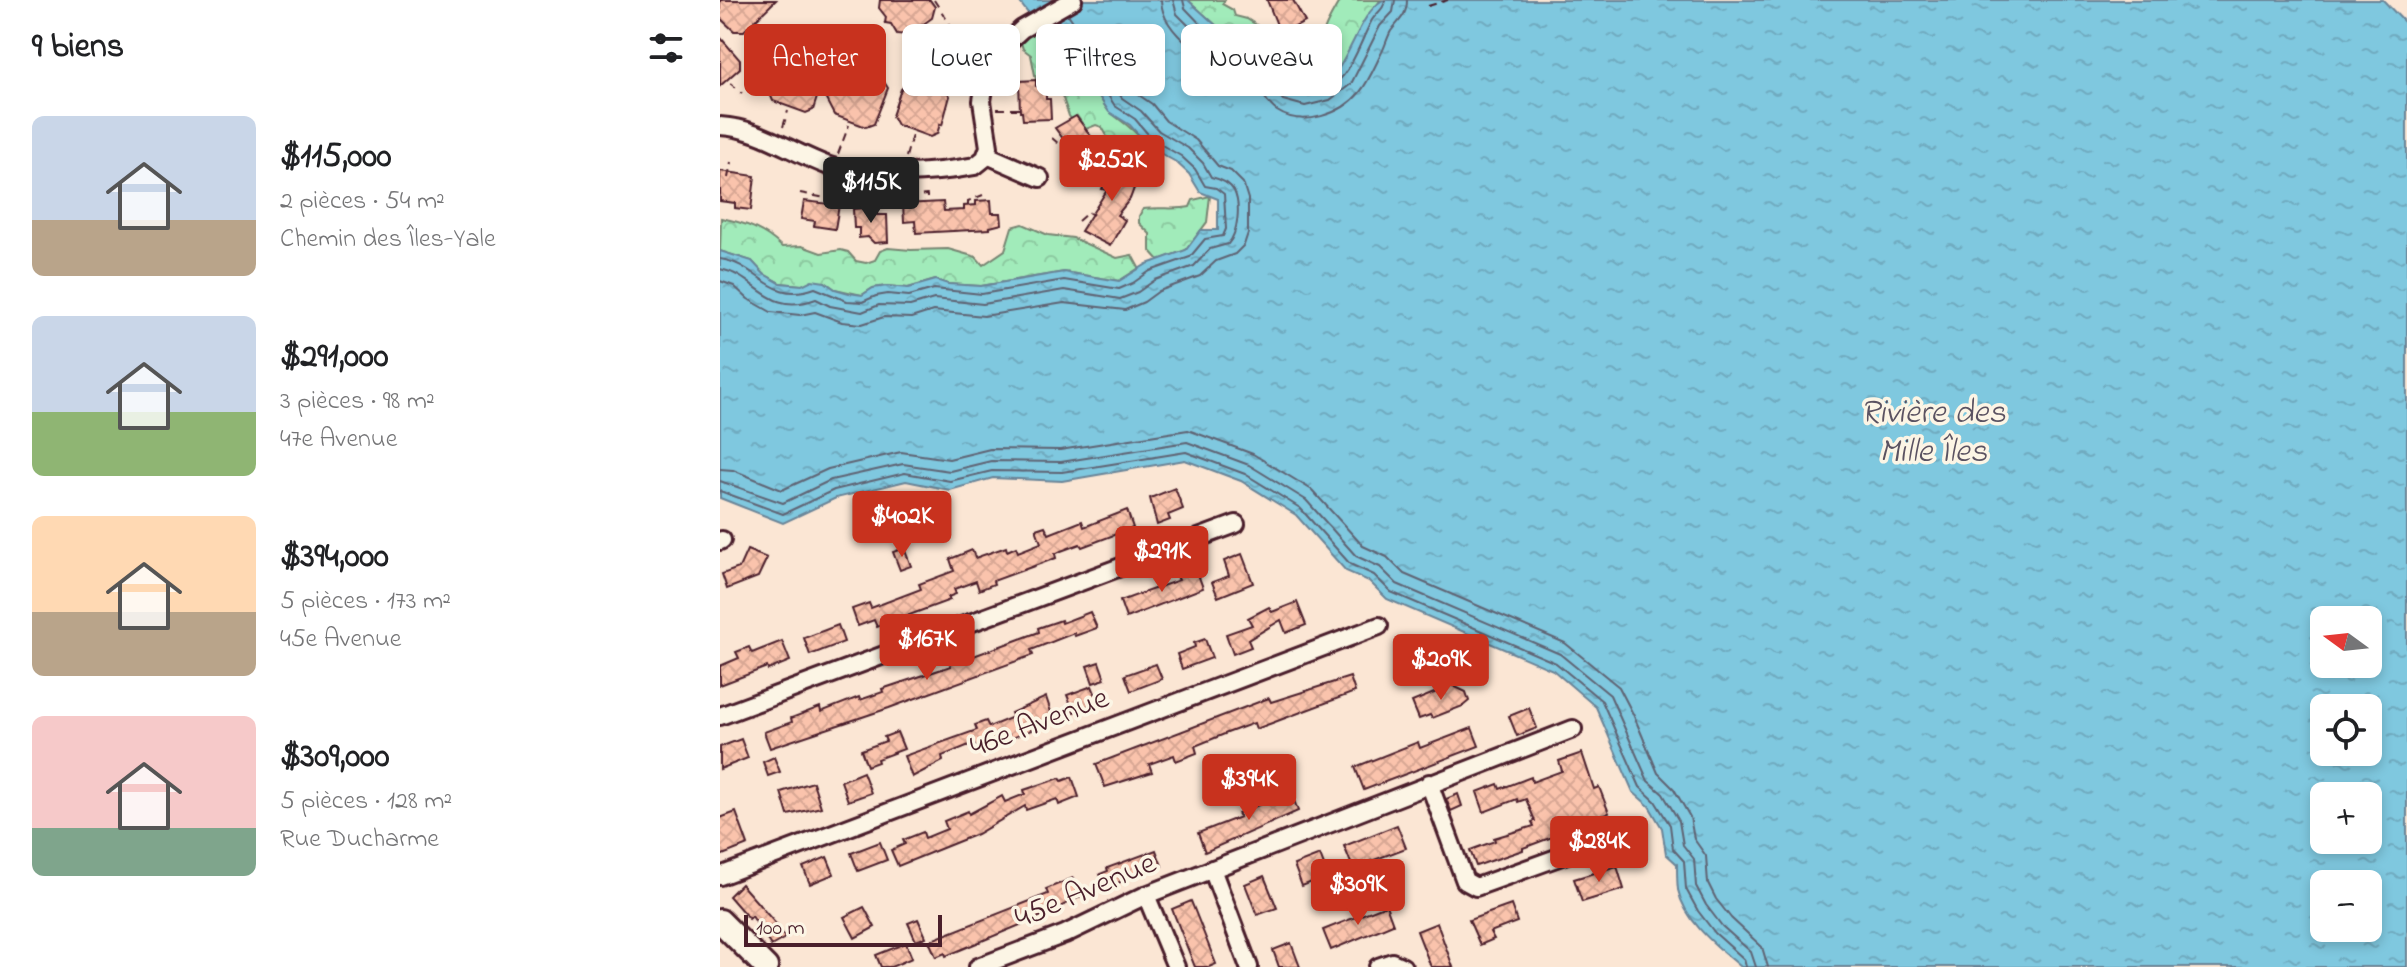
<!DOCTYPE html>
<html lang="fr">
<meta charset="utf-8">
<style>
:root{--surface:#fff;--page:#f6f6f6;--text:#202124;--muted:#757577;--accent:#c8321e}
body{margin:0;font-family:"Indie Flower",sans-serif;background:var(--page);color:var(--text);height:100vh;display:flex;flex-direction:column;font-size:30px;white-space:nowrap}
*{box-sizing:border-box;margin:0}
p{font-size:26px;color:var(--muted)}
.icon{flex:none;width:44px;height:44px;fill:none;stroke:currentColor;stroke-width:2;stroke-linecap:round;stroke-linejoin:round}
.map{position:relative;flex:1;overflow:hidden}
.panel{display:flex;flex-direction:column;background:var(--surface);width:720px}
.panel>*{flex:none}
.hud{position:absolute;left:24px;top:24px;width:760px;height:72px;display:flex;gap:16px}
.needle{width:52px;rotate:285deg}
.buttons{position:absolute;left:1590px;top:606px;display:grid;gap:16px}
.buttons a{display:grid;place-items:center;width:72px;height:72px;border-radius:12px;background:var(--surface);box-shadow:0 4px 12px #0003;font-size:40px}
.scale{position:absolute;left:24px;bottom:20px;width:198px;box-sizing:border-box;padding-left:8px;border:4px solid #4a1f2b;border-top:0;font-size:22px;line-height:28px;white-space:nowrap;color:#4a1f2b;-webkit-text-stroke:6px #fcf5e5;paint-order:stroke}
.price{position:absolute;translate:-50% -68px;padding:0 18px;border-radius:8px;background:var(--accent);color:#fff;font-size:26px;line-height:52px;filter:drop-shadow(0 2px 4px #0008)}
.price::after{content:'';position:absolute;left:50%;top:48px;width:24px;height:18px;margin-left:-12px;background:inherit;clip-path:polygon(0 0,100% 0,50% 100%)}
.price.on{background:#222;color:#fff}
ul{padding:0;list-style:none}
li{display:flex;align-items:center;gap:24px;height:200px;padding:0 32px}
li span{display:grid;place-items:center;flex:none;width:224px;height:160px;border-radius:12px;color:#555}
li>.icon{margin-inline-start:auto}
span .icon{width:96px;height:96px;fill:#fffc;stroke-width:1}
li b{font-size:34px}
h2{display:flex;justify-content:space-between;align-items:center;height:96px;padding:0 32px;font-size:34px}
.tag{padding:0 28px;border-radius:12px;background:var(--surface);box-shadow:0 4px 12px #0003;font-size:28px;line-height:72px}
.tag.on{background:var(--accent);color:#fff}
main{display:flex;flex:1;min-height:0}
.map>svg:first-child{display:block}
.forest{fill:url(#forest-crowns);stroke:#768572;stroke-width:2}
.water{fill:url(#water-ripples);stroke:#6a8497;stroke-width:2;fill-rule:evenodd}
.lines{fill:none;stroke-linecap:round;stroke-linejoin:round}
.shore{stroke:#5f6373;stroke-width:2}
.building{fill:url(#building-cross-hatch);stroke:#4a1f2b;stroke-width:2}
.minor-casing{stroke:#4a1f2b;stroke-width:22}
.major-casing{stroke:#4a1f2b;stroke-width:28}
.path{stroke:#4a1f2b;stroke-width:2;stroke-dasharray:8 6;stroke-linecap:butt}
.minor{stroke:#fcf5e5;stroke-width:16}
.major{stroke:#fcf5e5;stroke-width:22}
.labels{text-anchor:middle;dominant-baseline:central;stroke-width:7;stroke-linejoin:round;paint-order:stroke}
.street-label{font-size:32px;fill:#4a1f2b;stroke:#fcf5e5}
.water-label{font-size:34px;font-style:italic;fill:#5a5261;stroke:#fcf5e5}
</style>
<main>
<section class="panel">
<h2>9 biens<svg class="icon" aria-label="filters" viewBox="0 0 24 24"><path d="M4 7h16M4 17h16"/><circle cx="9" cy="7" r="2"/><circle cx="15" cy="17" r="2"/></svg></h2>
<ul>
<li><span style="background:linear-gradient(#c9d6e8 65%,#b9a48a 0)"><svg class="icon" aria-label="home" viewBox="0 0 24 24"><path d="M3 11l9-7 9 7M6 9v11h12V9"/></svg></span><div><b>$115,000</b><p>2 pièces · 54 m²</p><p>Chemin des Îles-Yale</p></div></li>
<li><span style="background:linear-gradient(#c9d6e8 60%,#8fb573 0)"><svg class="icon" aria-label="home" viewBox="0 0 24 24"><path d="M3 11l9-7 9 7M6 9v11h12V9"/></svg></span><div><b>$291,000</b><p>3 pièces · 98 m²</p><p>47e Avenue</p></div></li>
<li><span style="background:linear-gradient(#ffd9b3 60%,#b9a48a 0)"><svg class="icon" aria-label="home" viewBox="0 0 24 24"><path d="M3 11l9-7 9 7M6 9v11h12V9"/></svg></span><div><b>$394,000</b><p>5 pièces · 173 m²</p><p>45e Avenue</p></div></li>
<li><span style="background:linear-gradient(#f6c9c9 70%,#7fa58c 0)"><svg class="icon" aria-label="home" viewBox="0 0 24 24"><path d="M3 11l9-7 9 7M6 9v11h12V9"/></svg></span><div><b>$309,000</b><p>5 pièces · 128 m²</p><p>Rue Ducharme</p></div></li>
</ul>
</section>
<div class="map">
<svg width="1687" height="967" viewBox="0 0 1687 967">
<defs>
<pattern id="forest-crowns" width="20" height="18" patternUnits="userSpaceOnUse" patternTransform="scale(2)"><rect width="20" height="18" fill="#a1ebba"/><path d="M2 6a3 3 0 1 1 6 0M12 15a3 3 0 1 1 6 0" fill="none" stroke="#8cc9a0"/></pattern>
<pattern id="water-ripples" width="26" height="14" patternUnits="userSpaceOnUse" patternTransform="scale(2)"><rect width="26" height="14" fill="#7fc8df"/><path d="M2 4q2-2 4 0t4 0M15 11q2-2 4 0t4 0" fill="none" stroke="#6fabc0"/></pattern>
<pattern id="building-cross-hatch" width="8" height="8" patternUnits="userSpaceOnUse" patternTransform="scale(2)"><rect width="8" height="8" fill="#fac3ac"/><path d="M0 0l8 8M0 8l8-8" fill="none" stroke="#d8a794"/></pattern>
</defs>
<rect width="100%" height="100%" fill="#fbe6d4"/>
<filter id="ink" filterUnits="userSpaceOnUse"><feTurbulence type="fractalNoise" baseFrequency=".0125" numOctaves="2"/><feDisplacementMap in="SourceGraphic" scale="16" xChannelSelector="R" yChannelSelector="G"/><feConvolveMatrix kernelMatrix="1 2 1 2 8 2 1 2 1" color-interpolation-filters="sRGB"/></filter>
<g filter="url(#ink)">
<!-- forest -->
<g class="forest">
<path d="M468,0H505L502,4L513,10L515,16L527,19L546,31H555L560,35L559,38L550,42L549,47L566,53L579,67L599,52C601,32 610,17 620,0H663L659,2L617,73L603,84L586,88L572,85L544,56L529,50L509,37Z"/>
<path d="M323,31C337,57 358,71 377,92C382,99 384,108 391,113C404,123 414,129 424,142L422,146L394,156L389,152L386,134L382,127L376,125L366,129L357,116L352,120L349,116L337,81L328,76L316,80L311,55L303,49L301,43L311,32Z"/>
<path d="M490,196L487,222L466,250L439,260L430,250V234L419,223V216L423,209C438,207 458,210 470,207L473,200Z"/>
<path d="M1,218C26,223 43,229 62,247L82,246L101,253L121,250L128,252L136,261L146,263L155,260L160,251L168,248L191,250L228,249L256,257L263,265L285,250L292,227L303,224L328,235L353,238L397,258L412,255L419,268L399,281L344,272L261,286L228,284L215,280L188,288L167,286L153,288L142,295L115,289L105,282L82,285L60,283L44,274L32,261L0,251Z"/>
</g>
<!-- water -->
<path class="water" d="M298,0H468L509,37L529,50L558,63L572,85C626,106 629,19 663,0H1663L1687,25V967H1021C998,947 965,922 958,890C957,882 957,872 957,864L946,854L942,828L929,806L913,792L876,707L833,670L667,599L649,581L626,571L576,515L521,481L465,460L342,481L273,478L230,490L186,481L116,498L63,523L0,498V251L32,261L44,274L60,283L82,285L92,280L105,282L115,289L129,293L142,295L153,288L167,286L188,288L216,280L228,284L261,286L344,272L399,281L427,264L466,250L481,230H498V199L480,192L469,174L456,162L429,147L410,125L389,112L376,92L343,59ZM1604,620H1648V664H1604ZM1604,708H1648V752H1604ZM1604,796H1648V840H1604ZM1604,884H1648V928H1604Z"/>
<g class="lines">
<!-- shore -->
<g class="shore">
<path d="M441,0C442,39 502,68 532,84C543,90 546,104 557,111C583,128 622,114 640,92C649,81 655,66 661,54C665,47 667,38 671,31C679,20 687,16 687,0"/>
<path d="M453,0L457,14L482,39L520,66L544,77L563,100L585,106L610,100L631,84L660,26L673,12L675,0"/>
<path d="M463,0L465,8L487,31L525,57L551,69L568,92C576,96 583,97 592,95C630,87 636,49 652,20C657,12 664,10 665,0"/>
<path d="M0,259C39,264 49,305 95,288L127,301L142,302L156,296L168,294L189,296L214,289L262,294L344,280L399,289L413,283L430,271L470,257L485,239L503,236L506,229L504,194L496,188L485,186L475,169L461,156L433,140L415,119L395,106L382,86L341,44L329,25"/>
<path d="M0,269C38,276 46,317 96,299L110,306L142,312L159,305L190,306L214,299L263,304L344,290L400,299L418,292L435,280L474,266L490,249L508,244C518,233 521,205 514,191C509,182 500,179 491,177L483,163L468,148L439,131L421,111L402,98L390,80L356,47L338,20"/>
<path d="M0,281L14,286L28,299L51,312L80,315L95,312L122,322L142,324L164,317L191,318L213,311L264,316L344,303L405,310L424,302L439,291L480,276L496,261L515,254L524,245L528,233V199L523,183L511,171L498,166L476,140L446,121L432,104L410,89L399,72L365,39L348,14"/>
<path d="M0,469L13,470L62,490L108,469L181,452L229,459L270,449L340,450L468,430L533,454L592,490L643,546L667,557L684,574L845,643L899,687L913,714L938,773L954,789L970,817L974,839L986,856L988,883L996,899L1011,918L1042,947L1048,967"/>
<path d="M0,481L63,503L111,480L183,464L230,471L271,461L341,462L467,442L529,465L586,500L636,556L660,567L677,584L840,654L890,695L928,781L943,794L959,821L963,845L974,859L976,886L986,905L1002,926L1031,952L1036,967"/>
<path d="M0,491L63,514L114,490L185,473L230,481L272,471L342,472L466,452L525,474L580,508L630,564L654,575L671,592L836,663L882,701L920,787L935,801L950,825L953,849L964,861L966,889L978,911L995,933L1024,959L1026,967"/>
</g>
</g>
<!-- building -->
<g class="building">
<path d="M0,0H56L24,31H14L0,18Z"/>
<path d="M160,0H210L215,7L212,18L188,35L177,34L171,24L165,23L166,17L159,8Z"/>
<path d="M547,0H573L585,22L565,32L557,25Z"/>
<path d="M0,37L20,60V68L0,86Z"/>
<path d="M70,54L92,58L91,61L102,65L116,90L122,74L130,68L152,72L151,76L163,80L168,88L154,124L146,127L114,115L100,88L93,110L86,113L53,101L50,94L58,65L63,57Z"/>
<path d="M193,78L226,90L230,96L222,125L220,124L217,134L210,137L177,125L172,116L181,89Z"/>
<path d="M316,80V86L326,89V99H330L331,119L303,120L302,112H300L299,81Z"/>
<path d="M356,116L376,143L361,154L357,148L353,152L335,128Z"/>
<path d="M394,160L414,166L420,172L410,199L397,215L405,220L390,246L361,231L387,190L382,189Z"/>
<path d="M0,171L35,176L31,210L15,208V203L0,201Z"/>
<path d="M271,200L272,213H281L282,224L270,227V229L196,233L195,221L184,222L183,204L223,202L224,211L244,210V206L256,205V201Z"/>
<path d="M84,201L119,205L115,229L94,226L95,221L81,219Z"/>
<path d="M144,208L149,212H157V215H167L168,242L154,243L148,237L139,238V228H134L133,209Z"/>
<path d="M455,488L463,509L448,515L450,520L437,525L430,498Z"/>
<path d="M407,510L413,528L362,547L360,544L341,551L335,554L336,558L273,581L274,584L259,590L256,581L234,589L236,594L228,597L230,600L157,627L154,620L138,626L132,609L149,603L151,608L201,589L199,584L234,571L230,559L252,550L255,558L286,547L287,551L296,547L298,552L321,543L316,529L325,526L329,534L362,521L364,527Z"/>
<path d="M184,548L191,566L180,570L173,552Z"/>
<path d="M27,550L47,558L38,577L7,589L2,574L19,568Z"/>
<path d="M522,554L533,583L498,597L492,582L509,576L504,561Z"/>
<path d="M476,569L483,588L406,618L400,601L459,580L457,576Z"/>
<path d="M577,602L586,625L566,633L561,620L528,640L531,647L513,654L506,634L532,625L528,618L549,607L552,612Z"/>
<path d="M370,612L377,628L355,636L354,633L311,650L313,655L169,708L50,748L44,732L72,722L71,718L100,707L101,712L139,697L140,700L163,692L162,689L231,666L229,660L239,657L240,661L319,632L318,628L341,620L342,623Z"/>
<path d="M118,625L124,642L90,655L84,638Z"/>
<path d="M485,639L492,658L462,669L457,654L475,647L474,643Z"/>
<path d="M62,641L70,661L48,670L47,667L0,685V666L19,658L16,652L29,647L32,653Z"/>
<path d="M379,662L385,679L373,683L367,666Z"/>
<path d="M436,664L442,679L411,691L405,675Z"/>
<path d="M630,677L635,692L536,729L534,723L507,733L475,746L477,753L456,761L454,755L429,764L432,772L385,787L376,764L549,698L551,702Z"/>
<path d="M723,681L746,692L749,701L743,706L712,718L710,715L699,719L692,702L719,691Z"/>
<path d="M372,686L379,703L354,712L347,695Z"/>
<path d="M326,697L334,721L289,739L288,735L257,750L254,743L222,756L223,761L192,777L184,756L257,730L255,725L266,721L269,727L293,717L291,713Z"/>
<path d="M809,708L817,728L797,736L789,716Z"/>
<path d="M752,728L759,746L644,790L635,767L698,742L700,748Z"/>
<path d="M177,732L184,749L157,759L158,762L147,766L141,750L166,741L164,737Z"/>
<path d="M21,739L28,758L0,769V747Z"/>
<path d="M862,753L874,789L879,787L889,813L853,827L854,829L803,848V850L756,866L750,850L775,841L774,838L814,826L812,822L815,821L806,799L798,802L797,799L764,812L757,792L778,784L780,789L811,777L812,782L842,771L839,761Z"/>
<path d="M54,757L60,772L48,776L43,762Z"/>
<path d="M143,772L151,793L128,801L121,781Z"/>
<path d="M352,777L359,797L339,805L337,799L306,810L305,806L257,834L178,866L171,850L185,844L183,840L203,832L205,838L227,829L224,821L248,811L249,814L282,796L285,802L305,794L304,790L340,778L342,781Z"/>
<path d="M93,782L101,807L68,815L61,792Z"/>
<path d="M571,792L578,811L485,852L478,833L520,817L518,813Z"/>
<path d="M738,794L742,806L731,811L726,799Z"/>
<path d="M16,812L28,845L0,856V818Z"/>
<path d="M677,825L686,848L633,868L624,846Z"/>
<path d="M160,842L167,860L138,871L131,853Z"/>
<path d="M436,850L442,866L385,888L380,874L388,871L387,868Z"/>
<path d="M600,855L608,876L582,886L574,865Z"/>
<path d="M107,857L114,874L90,884L83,867Z"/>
<path d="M897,866L904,889L862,902L854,879Z"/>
<path d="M544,876L557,908L537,915L525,884Z"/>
<path d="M353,878L360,897L324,915L226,956L225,953L216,957L209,941L328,894L326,889Z"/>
<path d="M21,884L56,924L65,938L51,946L32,916L29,919L9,896Z"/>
<path d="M471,901L496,964L489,967H475L452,909Z"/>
<path d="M666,905L673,924L611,950L603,930Z"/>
<path d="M791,905L797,922L770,932L774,939L760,945L749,920Z"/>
<path d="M144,907L155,927L135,938L124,917Z"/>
<path d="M198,919L206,937L196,941L188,923Z"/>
<path d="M717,923L733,967H711L697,931Z"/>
<path d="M186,943L192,958L171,967H161L156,955Z"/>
<path d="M571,943L580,967H559L553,950Z"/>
</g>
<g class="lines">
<defs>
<g id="minor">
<path d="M0,126C40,128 72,153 109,166C143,178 218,173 255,166L265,158L269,147L262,101L267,70L274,55L302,29L353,0"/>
<path d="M267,155L320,178"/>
<path d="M0,541L2,540"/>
<path d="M0,716L516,524"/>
<path d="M709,783L745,881L756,887L889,839"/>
<path d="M492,869L529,967"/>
<path d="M0,876L659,626"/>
<path d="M426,895L456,967"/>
<path d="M258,967L345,934L426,895L853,729"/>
<path d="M658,967L672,962L683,967"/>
</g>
<path id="major" d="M0,921L46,967"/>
</defs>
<!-- minor casing -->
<use href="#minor" class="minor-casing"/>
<!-- major casing -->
<use href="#major" class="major-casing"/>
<!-- path -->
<g class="path">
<path d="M214,0L233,29"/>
<path d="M708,6L728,0"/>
<path d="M39,22L52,36"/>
<path d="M145,42L146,36L166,22"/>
<path d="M87,56L97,29"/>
<path d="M147,70L156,46"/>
<path d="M210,81L217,64"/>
<path d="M10,83L22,93"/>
<path d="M277,109H299"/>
<path d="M63,127L68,111"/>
<path d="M332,138L346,150L350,148"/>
<path d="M118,154L129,125"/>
<path d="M186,157L192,135"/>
<path d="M8,178L11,162"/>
<path d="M379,180L383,169L388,171"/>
<path d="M80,193L110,199V203"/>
<path d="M188,197L207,195V202"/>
<path d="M142,200L152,207V212"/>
<path d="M248,206V201L263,195"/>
<path d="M358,221L368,212L373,215"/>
</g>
<!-- minor -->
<use href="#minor" class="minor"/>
<!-- major -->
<use href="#major" class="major"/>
</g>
</g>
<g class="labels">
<!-- street labels -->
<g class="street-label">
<text transform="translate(320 724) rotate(-21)">46e Avenue</text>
<text transform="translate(366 892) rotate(-23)">45e Avenue</text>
</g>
<!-- water labels -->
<g class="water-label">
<text x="1213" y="414">Rivière des<tspan x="1213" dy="39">Mille Îles</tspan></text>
</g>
</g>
</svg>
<div class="buttons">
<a><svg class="needle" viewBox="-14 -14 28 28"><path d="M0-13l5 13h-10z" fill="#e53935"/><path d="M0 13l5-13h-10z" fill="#757577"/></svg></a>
<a><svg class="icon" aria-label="locate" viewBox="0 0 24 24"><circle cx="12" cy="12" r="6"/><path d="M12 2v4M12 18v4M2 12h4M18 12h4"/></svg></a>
<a>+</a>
<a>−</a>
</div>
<div class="scale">100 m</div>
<b class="price" style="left:392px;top:203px">$252K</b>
<b class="price on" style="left:151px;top:225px">$115K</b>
<b class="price" style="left:182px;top:559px">$402K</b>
<b class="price" style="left:442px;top:594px">$291K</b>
<b class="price" style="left:207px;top:682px">$167K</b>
<b class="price" style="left:721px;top:702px">$209K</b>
<b class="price" style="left:529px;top:822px">$394K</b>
<b class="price" style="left:879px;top:884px">$284K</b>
<b class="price" style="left:638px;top:927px">$309K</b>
<div class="hud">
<a class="tag on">Acheter</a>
<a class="tag">Louer</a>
<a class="tag">Filtres</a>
<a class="tag">Nouveau</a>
</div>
</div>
</main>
